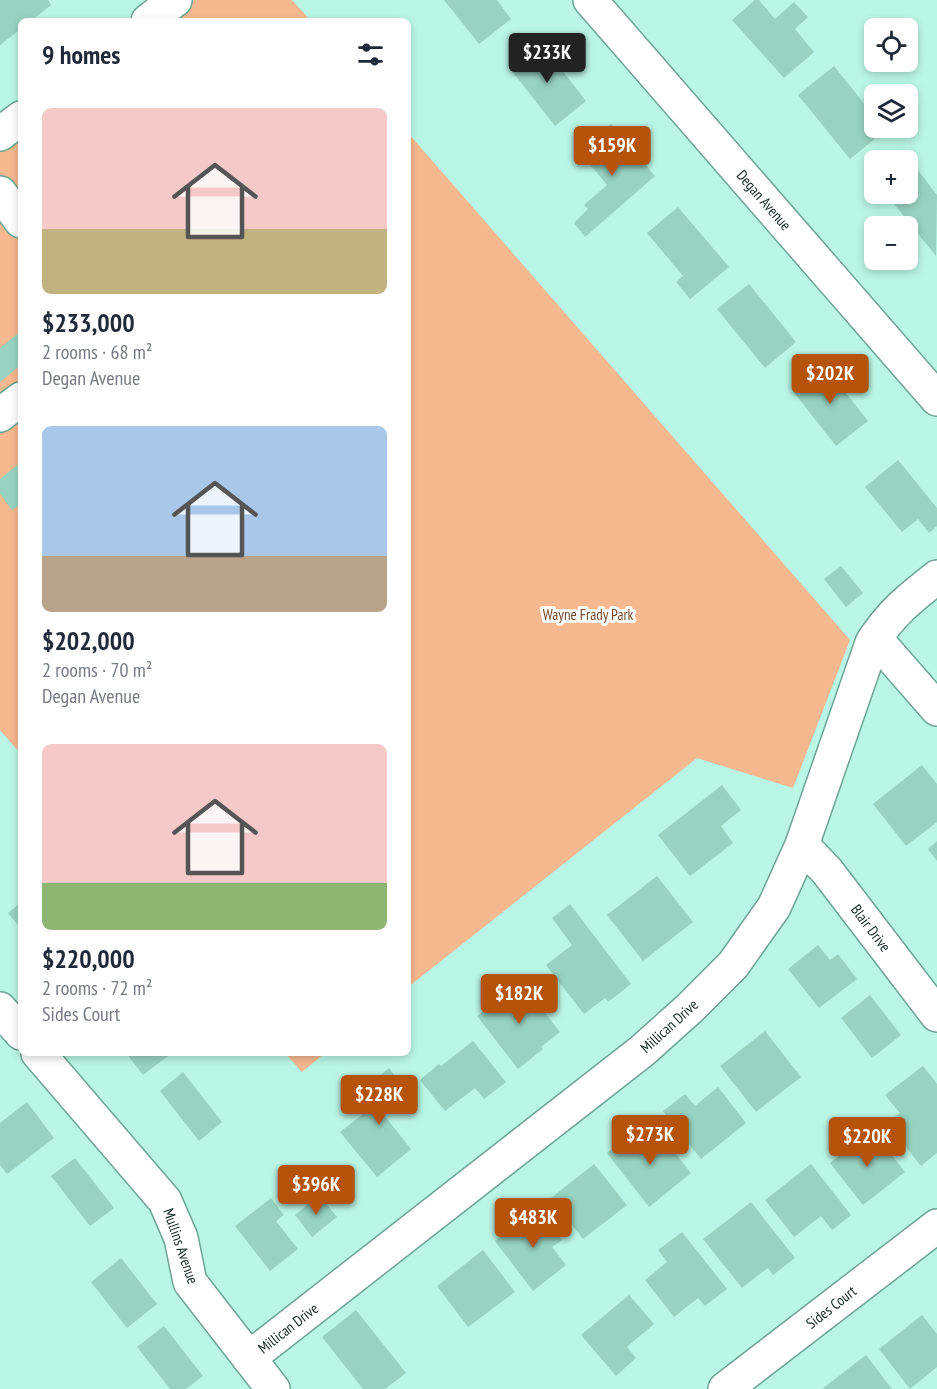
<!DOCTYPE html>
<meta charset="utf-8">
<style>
:root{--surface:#fff;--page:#f6f6f7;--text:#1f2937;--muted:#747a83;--accent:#b45309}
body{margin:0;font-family:"PT Sans Narrow",sans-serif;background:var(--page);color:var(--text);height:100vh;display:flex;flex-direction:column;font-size:22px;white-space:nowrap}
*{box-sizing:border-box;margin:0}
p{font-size:20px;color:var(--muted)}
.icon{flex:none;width:33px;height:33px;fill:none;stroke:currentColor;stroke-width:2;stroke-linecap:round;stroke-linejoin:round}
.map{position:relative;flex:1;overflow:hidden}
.panel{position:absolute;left:18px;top:18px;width:393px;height:1038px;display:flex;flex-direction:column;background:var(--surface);border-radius:9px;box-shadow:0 3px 9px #0003}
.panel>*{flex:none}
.tools{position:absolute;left:864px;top:18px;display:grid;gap:12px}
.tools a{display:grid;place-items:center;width:54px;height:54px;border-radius:9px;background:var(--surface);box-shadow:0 3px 9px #0003;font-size:30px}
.price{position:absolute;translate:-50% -51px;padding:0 14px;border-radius:6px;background:var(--accent);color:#fff;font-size:20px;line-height:39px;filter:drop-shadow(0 2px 3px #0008)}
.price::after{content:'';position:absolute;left:50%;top:36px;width:18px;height:14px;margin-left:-9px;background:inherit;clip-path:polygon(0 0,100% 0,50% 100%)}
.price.selected{background:#222;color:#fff}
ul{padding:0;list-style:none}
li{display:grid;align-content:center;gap:12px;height:318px;padding:0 24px}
li span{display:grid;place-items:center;height:186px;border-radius:9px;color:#555}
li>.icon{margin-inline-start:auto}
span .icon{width:108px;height:108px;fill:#fffc;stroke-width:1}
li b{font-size:26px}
h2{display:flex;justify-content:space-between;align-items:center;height:72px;padding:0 24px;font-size:26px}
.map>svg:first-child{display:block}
.green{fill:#f6b88f}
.building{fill:#98d3c2}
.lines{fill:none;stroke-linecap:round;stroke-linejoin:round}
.minor-casing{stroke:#6ca596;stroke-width:36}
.minor{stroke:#fff;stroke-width:33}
.labels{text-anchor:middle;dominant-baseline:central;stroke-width:6;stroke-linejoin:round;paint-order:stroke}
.street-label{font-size:15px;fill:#122a24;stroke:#fff}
.park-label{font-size:15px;fill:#744828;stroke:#fff}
</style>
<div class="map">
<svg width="937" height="1389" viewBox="0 0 937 1389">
<rect width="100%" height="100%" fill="#baf6e5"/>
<!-- green -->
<g class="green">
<path d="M194,0H292L311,21H167Z"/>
<path d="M408,133L850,640L793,788L697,758L408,987Z"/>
<path d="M21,135V754L0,730V151Z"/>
<path d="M285,1053H325L302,1072Z"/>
</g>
<!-- building -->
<g class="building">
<path d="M0,0H48L51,5L31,21H21V29L0,45Z"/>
<path d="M444,0H497L511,19L479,44Z"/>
<path d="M755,0H759L775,19L794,2L808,17L795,29L814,52L784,78L732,20Z"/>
<path d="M539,41L586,101L555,126L508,66Z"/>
<path d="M834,66L874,116V128H884L886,130L850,159L798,95Z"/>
<path d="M611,124L655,176L585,237L574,223L588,209L584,205L607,185L578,150Z"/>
<path d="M908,157L937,195L936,256L886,194H908Z"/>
<path d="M678,207L729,267L690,299L676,282L683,276L647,233Z"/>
<path d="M749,284L796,342L765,368L717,309Z"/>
<path d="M20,332L21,365L0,382V348Z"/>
<path d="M824,365L868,421L836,446L792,390Z"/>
<path d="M898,460L937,508V526L929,533L918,519L902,532L865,487Z"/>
<path d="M21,462V504L12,510L0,494V479Z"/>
<path d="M841,566L863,593L846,607L824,579Z"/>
<path d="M922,765L937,784V822L906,846L873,804Z"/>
<path d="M722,785L741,810L721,826L733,843L690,876L658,835Z"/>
<path d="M937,841V861L928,849Z"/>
<path d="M657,876L693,922L643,961L607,915Z"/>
<path d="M21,902V929L8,913Z"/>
<path d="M570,904L631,984L608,1002L605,998L584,1014L546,965L572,945L552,918Z"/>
<path d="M818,945L830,960L838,954L857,979L819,1008L788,969Z"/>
<path d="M521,982L560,1032L541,1047L543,1049L518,1069L477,1016Z"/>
<path d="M870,995L901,1035L872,1058L841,1018Z"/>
<path d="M765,1031L801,1077L756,1112L720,1066Z"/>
<path d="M473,1041L506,1082L484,1099L475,1088L445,1111L420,1080L439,1064L441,1066Z"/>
<path d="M126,1053H172L143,1075Z"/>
<path d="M923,1066L937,1084V1153L921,1166L887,1123L900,1113L885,1095Z"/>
<path d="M389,1068L409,1094L384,1115L411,1149L377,1177L340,1132L376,1104L364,1089Z"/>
<path d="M183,1072L222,1122L199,1141L160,1091Z"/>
<path d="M718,1087L746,1123L701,1159L663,1111L685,1094L695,1106Z"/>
<path d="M27,1102L54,1138L7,1174L0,1165V1123Z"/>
<path d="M655,1127L691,1173L649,1207L607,1153L626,1138L631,1145Z"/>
<path d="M872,1130L905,1172L863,1205L830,1163Z"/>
<path d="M75,1158L114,1208L90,1226L51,1176Z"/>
<path d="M594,1164L627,1205L583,1239L551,1198Z"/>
<path d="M811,1164L851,1215L832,1230L821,1216L794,1237L765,1200Z"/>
<path d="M319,1195L337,1217L312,1237L295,1215Z"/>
<path d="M271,1198L284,1215L276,1221L298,1249L270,1271L235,1226Z"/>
<path d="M751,1202L795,1258L773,1275L768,1268L742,1288L703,1239Z"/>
<path d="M538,1208L562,1240L552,1247L566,1265L533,1291L495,1241Z"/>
<path d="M682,1232L727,1289L705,1306L698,1298L674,1317L645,1280L667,1262L658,1250Z"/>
<path d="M483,1250L515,1292L468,1327L437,1286Z"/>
<path d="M121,1258L157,1304L127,1328L91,1282Z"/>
<path d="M629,1295L654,1324L627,1347L636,1358L616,1376L581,1335Z"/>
<path d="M356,1310L406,1373L385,1389H363L322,1337Z"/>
<path d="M922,1315L937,1334V1367L910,1389L879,1349Z"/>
<path d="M164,1326L203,1376L186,1389H170L137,1347Z"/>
<path d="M866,1355L892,1389H822Z"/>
</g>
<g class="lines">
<defs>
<g id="minor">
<path d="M590,0L937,399"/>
<path d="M148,21L175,0"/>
<path d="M0,134L21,118"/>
<path d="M0,193L21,221"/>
<path d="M0,415L21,399"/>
<path d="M875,638L937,709"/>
<path d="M802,845L827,871L937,1015"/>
<path d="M0,1009L21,1033"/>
<path d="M38,1053L165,1201L181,1238L190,1282L273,1389"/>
<path d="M249,1358L642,1051L690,1008L733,965L774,907L802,845L872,643C891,613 909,599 937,577"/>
<path d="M725,1389L937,1226"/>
</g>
</defs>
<!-- minor casing -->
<use href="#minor" class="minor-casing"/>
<!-- minor -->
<use href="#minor" class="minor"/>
</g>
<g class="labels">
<!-- street labels -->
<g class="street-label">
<text transform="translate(764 200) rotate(49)">Degan Avenue</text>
<text transform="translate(871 928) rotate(53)">Blair Drive</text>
<text transform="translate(669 1026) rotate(-42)">Millican Drive</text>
<text transform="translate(181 1246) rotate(71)">Mullins Avenue</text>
<text transform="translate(831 1307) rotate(-38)">Sides Court</text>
<text transform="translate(288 1328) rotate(-38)">Millican Drive</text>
</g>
<!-- park labels -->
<g class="park-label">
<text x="588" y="614">Wayne Frady Park</text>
</g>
</g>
</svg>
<div class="tools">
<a><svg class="icon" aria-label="locate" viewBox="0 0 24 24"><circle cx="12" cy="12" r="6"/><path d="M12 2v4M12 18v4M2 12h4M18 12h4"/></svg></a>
<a><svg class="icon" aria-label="layers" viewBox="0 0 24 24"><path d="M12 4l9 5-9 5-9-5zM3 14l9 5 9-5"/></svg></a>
<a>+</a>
<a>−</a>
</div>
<b class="price selected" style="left:547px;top:84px">$233K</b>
<b class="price" style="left:612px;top:177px">$159K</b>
<b class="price" style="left:830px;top:405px">$202K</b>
<b class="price" style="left:519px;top:1025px">$182K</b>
<b class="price" style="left:379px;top:1126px">$228K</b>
<b class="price" style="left:650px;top:1166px">$273K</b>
<b class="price" style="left:867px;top:1168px">$220K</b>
<b class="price" style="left:316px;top:1216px">$396K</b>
<b class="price" style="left:533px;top:1249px">$483K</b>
<section class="panel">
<h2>9 homes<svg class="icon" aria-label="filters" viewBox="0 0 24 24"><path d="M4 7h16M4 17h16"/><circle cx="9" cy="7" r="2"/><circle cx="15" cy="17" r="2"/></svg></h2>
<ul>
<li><span style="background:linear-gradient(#f6c9c9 65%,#c2b280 0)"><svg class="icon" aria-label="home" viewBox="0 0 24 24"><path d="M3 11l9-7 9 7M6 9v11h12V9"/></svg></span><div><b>$233,000</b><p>2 rooms · 68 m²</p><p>Degan Avenue</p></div></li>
<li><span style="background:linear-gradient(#a9c7e8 70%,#b9a48a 0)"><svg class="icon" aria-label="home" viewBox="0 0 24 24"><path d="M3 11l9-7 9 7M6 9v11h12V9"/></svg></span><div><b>$202,000</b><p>2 rooms · 70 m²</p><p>Degan Avenue</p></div></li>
<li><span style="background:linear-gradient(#f6c9c9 75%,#8fb573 0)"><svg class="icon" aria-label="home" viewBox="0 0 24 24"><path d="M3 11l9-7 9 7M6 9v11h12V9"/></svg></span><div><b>$220,000</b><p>2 rooms · 72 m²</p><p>Sides Court</p></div></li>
</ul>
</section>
</div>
